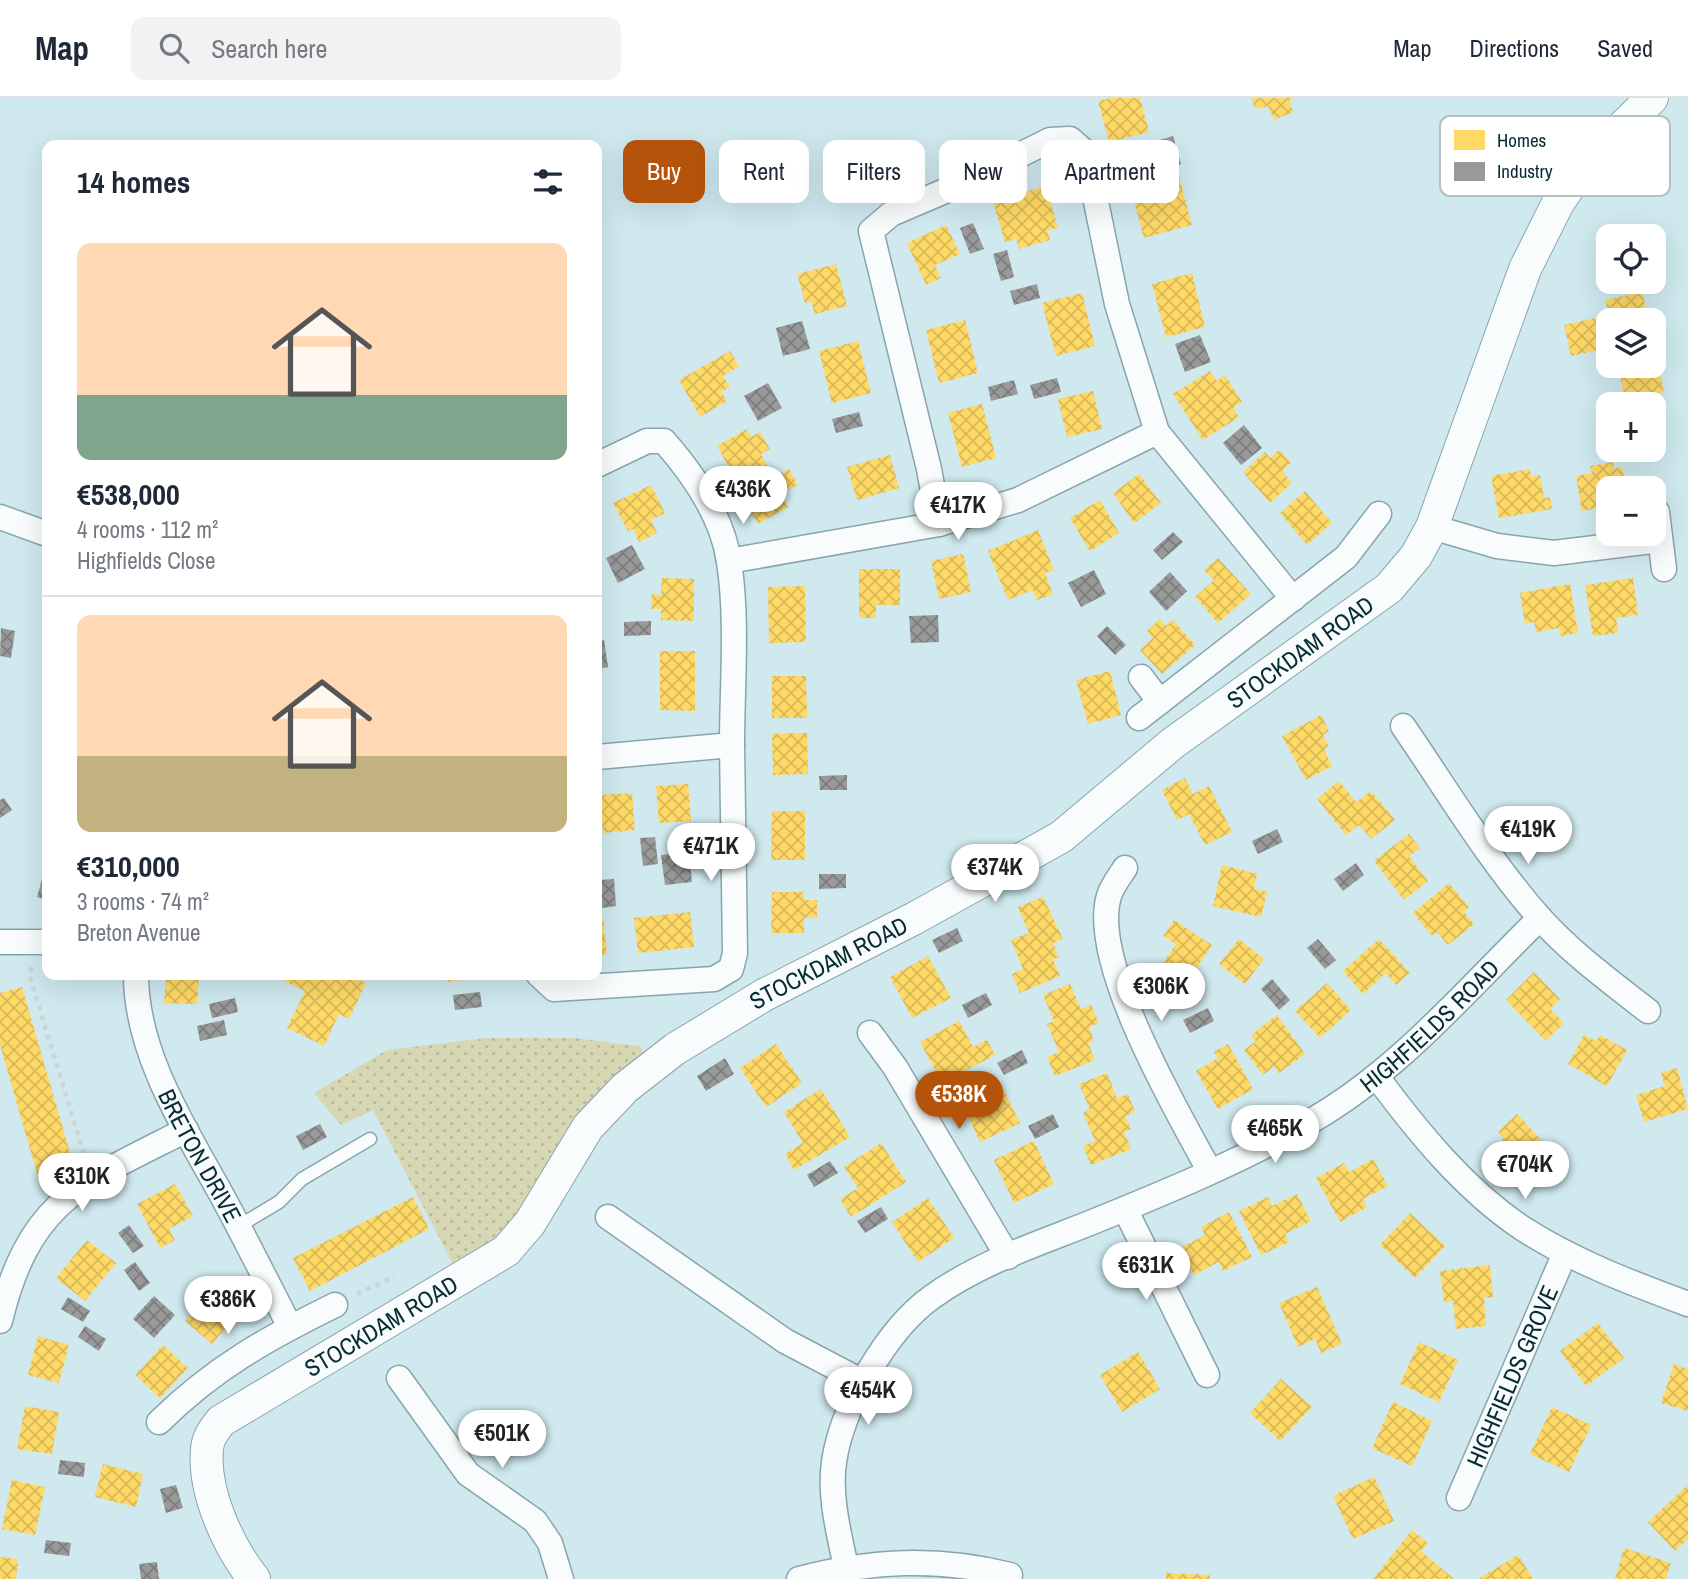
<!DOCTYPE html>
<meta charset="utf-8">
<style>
:root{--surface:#fff;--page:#f2f2f3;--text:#1f2937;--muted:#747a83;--line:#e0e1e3;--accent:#b45309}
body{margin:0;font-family:"Archivo Narrow",sans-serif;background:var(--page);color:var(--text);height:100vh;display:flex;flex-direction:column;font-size:26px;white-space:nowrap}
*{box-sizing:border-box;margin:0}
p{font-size:23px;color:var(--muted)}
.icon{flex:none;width:38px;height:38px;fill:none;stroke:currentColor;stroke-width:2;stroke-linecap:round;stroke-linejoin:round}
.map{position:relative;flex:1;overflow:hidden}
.details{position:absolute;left:42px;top:42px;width:560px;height:840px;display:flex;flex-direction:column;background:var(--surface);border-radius:14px;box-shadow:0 7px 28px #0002}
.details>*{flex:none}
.top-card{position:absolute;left:623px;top:42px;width:665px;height:63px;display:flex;gap:14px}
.buttons{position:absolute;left:1596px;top:126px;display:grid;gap:14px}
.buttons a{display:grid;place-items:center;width:70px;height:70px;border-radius:14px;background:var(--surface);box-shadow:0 7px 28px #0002;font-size:35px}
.price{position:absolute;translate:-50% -60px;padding:0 16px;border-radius:24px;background:#fff;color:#222;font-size:23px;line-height:46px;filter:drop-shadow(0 2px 4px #0008)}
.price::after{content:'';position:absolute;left:50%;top:42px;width:21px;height:16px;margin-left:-10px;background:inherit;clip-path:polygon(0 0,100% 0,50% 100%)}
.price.on{background:var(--accent);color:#fff}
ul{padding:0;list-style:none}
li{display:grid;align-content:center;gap:14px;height:371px;padding:0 35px}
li+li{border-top:2px solid var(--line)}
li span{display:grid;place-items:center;height:217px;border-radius:14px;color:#555}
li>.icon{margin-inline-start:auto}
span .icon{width:126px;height:126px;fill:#fffc;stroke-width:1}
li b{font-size:30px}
h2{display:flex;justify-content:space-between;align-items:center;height:84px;padding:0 35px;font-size:30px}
.pill{padding:0 24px;border-radius:14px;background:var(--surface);box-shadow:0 7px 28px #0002;font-size:24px;line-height:63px}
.pill.on{background:var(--accent);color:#fff}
header{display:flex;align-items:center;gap:42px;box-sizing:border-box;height:98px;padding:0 35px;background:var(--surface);border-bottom:2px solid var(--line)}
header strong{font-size:33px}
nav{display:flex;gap:38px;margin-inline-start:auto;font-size:24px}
.search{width:490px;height:63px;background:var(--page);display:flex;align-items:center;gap:18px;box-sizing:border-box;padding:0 24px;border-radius:14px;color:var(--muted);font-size:26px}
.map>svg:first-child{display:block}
.grass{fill:url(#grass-dots)}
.homes{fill:url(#homes-cross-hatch)}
.industry{fill:url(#industry-cross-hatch)}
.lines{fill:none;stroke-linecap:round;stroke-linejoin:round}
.service-casing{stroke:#89a5ab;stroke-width:15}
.minor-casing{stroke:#89a5ab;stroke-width:27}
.tertiary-casing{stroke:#89a5ab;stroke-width:34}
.path{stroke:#ccd4d6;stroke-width:4.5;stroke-dasharray:5 5;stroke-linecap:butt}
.service{stroke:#f8fcfd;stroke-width:12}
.minor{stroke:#f8fcfd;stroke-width:24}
.tertiary{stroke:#f8fcfd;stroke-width:32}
.labels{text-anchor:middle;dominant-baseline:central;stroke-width:7;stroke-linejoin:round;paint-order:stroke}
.street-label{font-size:24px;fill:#072c33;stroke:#fff}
.key{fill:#fff;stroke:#b5c0c2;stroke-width:2}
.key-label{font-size:19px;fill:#072c33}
</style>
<header>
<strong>Map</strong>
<div class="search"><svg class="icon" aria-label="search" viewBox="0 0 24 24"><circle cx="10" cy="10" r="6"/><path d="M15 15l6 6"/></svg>Search here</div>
<nav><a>Map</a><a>Directions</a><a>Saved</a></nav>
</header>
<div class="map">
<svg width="1688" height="1481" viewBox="0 0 1688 1481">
<defs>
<pattern id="grass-dots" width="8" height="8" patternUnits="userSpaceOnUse" patternTransform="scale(1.75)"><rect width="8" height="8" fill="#d7d7b4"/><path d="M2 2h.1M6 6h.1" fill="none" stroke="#b7b99b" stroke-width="1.8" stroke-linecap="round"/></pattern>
<pattern id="homes-cross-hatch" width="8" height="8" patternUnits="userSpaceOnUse" patternTransform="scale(1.75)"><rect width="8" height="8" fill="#ffd966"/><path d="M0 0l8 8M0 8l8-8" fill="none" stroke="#d9ba59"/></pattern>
<pattern id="industry-cross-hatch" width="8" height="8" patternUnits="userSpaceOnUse" patternTransform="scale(1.75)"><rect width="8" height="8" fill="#999"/><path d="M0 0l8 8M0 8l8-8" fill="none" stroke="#7b7d7d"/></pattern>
</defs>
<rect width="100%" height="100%" fill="#cfe9ef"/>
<!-- grass -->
<path class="grass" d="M487,940H575L639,948L651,962C615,992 578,1020 551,1059C521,1102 506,1150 456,1172L373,1012L341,1027L314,995L387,952Z"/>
<!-- homes -->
<g class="homes">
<path d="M1111,0H1140L1149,34L1109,44L1098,3Z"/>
<path d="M1251,0H1294L1289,2L1293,14L1274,22L1268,8L1260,11L1254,8Z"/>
<path d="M1178,75L1192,127L1144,140L1130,88Z"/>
<path d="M1046,88L1058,130L1047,132L1050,142L1019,151L1016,141L1005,144L993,103Z"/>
<path d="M946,127L960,156L935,167L941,180L926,187L907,145Z"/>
<path d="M836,166L847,208L815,216L811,203L805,205L797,176Z"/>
<path d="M1192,175L1205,229L1166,239L1152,186Z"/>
<path d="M1642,194L1649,222H1608V250L1571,258L1564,227L1609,217L1605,202Z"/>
<path d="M1082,195L1095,248L1056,258L1042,205Z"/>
<path d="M965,222L978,275L939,285L926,232Z"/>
<path d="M858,243L871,295L832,305L819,253Z"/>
<path d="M1655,252L1664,294L1625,302L1618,268H1654Z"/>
<path d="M730,253L739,268L723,278L730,289L721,294L727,303L700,319L679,282Z"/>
<path d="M1210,273L1217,283L1225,277L1242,304L1233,310L1239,319L1203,342L1173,296Z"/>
<path d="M1093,293L1102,331L1067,339L1058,301Z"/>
<path d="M982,306L996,360L962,369L948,315Z"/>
<path d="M747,331L751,339L760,334L770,351L761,356L768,369L738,386L717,348Z"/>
<path d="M1279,352L1291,365L1282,373L1292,385L1270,405L1243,374L1265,354L1270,360Z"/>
<path d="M890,357L899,390L857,402L847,369Z"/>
<path d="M1613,364L1614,371L1622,369L1626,390H1608V408L1582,413L1576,378L1592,375L1590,368Z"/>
<path d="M789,371L798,387L781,396L788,409L758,426L742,397Z"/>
<path d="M1530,371L1531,378L1540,377L1544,400L1550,399L1552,411L1499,420L1491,378Z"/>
<path d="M1139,376L1161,405L1134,425L1113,395Z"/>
<path d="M651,387L665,415L651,422L657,435L639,444L633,431L628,433L613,405Z"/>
<path d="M1305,393L1332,425L1307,447L1280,415Z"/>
<path d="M1100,402L1119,435L1090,453L1070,420Z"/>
<path d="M1038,432L1054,472L1045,475L1053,496L1037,502L1033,492L1008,502L988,453Z"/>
<path d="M963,456L971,494L939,501L931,463Z"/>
<path d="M1218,460L1251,496L1218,525L1195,499L1214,482L1204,472Z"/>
<path d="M859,471H900V507H876V520H859Z"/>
<path d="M662,480L694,481V523L661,522V511H651L652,496L661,497Z"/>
<path d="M1633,480L1638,517L1616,520L1618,535L1593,538L1585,487Z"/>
<path d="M1570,486L1578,535L1560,538L1559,530L1536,534L1534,524L1525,526L1520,495Z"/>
<path d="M805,488L806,544L769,545L768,489Z"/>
<path d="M1160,521L1166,528L1173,522L1195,547L1162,576L1140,552L1153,540L1147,533Z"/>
<path d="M660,553H695V613L660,612Z"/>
<path d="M1110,573L1121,617L1088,626L1076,582Z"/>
<path d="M772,578H806L807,620H772Z"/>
<path d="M1321,617L1329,633L1323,637L1329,649L1324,651L1332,668L1306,682L1282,638Z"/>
<path d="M807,635L808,676L773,677L772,636Z"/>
<path d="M1185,680L1193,696L1209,688L1232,734L1205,747L1189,716L1177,722L1162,692Z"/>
<path d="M1339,683L1356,704L1371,693L1395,722L1371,741L1359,727L1346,737L1317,701Z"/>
<path d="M688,686L691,723L659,725L656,688Z"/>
<path d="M632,695L635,732L603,735L600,697Z"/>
<path d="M772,713H805V762H771Z"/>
<path d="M1409,736L1420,750L1409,758L1428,783L1404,802L1374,763Z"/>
<path d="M1222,767L1257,776L1254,791L1267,794L1261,819L1213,808Z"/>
<path d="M1449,785L1469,809L1464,814L1474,826L1448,847L1437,834L1432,838L1413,815Z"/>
<path d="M772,794H804V802H817V820H804V835H771Z"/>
<path d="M1043,799L1063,841L1053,845L1059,859L1053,861L1060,878L1020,895L1012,876L1023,871L1011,842L1029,835L1018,809Z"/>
<path d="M690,814L694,849L638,855L634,820Z"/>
<path d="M603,821L607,856L597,857V822Z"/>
<path d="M1174,822L1212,847L1183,890L1157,874L1176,846L1163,838Z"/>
<path d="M1239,841L1264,861L1245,886L1219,866Z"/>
<path d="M1379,841L1410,875L1396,887L1386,875L1363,896L1343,873Z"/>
<path d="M928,858L951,900L912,920L890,879Z"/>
<path d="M1534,874L1560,901L1550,911L1564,925L1546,943L1506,902Z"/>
<path d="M166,877H199L197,906L164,905Z"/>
<path d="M272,877H349L366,885L349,921L339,916L324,948L287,930L305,893Z"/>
<path d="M447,877H490V878L448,884Z"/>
<path d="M1327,885L1351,912L1320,940L1295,913Z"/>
<path d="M1070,886L1081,911L1091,907L1099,925L1089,929L1094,943L1088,945L1095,962L1055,978L1047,959L1059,954L1047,926L1054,923L1043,897Z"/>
<path d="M22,889L75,1072L39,1082L0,947V895Z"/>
<path d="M1277,917L1305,956L1279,975L1274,968L1263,977L1244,952L1256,943L1251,937Z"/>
<path d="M959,923L973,949L987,942L995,957L942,985L920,944Z"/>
<path d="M1584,937L1596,943L1600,937L1627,952L1607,988L1568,966Z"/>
<path d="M776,946L802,985L766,1009L740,970Z"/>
<path d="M1228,946L1253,991L1218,1011L1196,973L1218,960L1214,954Z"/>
<path d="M1677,970L1688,1011L1644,1024L1636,997L1665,988L1661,975Z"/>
<path d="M1107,975L1117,1000L1128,996L1135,1014L1125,1018L1131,1031L1124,1034L1131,1051L1091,1067L1083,1048L1095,1043L1083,1015L1090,1012L1079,986Z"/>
<path d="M999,982L1020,1025L980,1044L960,1001Z"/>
<path d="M821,991L850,1039L794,1072L785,1056L803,1045L784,1014Z"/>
<path d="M1517,1016L1546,1047L1517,1074L1494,1050L1504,1040L1498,1034Z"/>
<path d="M1034,1043L1054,1086L1014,1105L994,1062Z"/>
<path d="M881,1045L906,1084L851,1119L840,1101L858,1090L844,1069Z"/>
<path d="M1373,1061L1388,1088L1363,1101L1367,1109L1340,1124L1316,1080L1344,1065L1349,1074Z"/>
<path d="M175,1086L193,1118L169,1131L175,1142L160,1150L137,1106Z"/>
<path d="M1297,1096L1311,1123L1285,1136L1289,1144L1261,1157L1239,1113L1268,1099L1272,1108Z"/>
<path d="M413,1099L429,1131L310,1193L293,1160Z"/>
<path d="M928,1100L954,1140L918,1164L892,1124Z"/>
<path d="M1229,1114L1252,1159L1223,1173L1219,1164L1194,1177L1180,1150L1205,1137L1201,1129Z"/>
<path d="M1410,1115L1445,1148L1415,1180L1380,1147Z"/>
<path d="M87,1142L116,1165L85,1203L56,1180Z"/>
<path d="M1490,1167L1493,1199L1484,1200L1486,1228L1456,1231L1453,1203L1444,1204L1440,1173Z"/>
<path d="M1317,1189L1342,1246L1321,1255L1315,1241L1298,1249L1279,1205Z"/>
<path d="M214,1190L240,1213L212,1246L185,1223Z"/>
<path d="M1598,1225L1624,1260L1586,1288L1560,1253Z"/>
<path d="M38,1238L69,1247L59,1285L28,1277Z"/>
<path d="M1419,1244L1458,1262L1439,1304L1400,1286Z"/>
<path d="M163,1247L188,1270L160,1300L135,1277Z"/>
<path d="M1138,1254L1160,1291L1122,1314L1100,1277Z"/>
<path d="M1674,1266L1688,1271V1313L1661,1305Z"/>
<path d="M1281,1281L1312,1309L1280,1343L1250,1315Z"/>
<path d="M1393,1304L1432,1323L1412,1368L1372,1350Z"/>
<path d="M25,1308L59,1314L52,1356L17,1351Z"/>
<path d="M1552,1309L1591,1327L1569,1374L1530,1356Z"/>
<path d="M103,1366L143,1376L136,1409L95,1399Z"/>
<path d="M1374,1379L1394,1423L1353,1441L1333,1398Z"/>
<path d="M12,1382L45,1389L35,1437L2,1431Z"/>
<path d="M1688,1387V1441L1675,1453L1648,1424Z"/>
<path d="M1412,1432L1428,1445L1421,1453L1454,1481H1373Z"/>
<path d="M1624,1450L1671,1465L1666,1481H1615Z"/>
<path d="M1518,1457L1533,1481H1478Z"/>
<path d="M0,1459L18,1461L16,1481H0Z"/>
<path d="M1166,1475L1210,1477V1481H1166Z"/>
</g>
<!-- industry -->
<g class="industry">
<path d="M1173,38L1181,66L1155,73L1147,46Z"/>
<path d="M973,125L984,151L970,156L960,130Z"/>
<path d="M1007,152L1014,179L1001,183L993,156Z"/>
<path d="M1037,186L1040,200L1014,207L1010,193Z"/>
<path d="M802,223L810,251L783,258L776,230Z"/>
<path d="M1200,237L1211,264L1185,274L1175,246Z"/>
<path d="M1057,280L1061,294L1034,301L1030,287Z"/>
<path d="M1014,282L1018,296L991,303L988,289Z"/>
<path d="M768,285L782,310L758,323L744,298Z"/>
<path d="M859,314L863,328L836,335L832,321Z"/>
<path d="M1244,327L1262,350L1241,367L1223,345Z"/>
<path d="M1173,434L1183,444L1162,462L1153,452Z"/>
<path d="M632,447L645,471L618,485L606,460Z"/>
<path d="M1094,472L1106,496L1081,509L1068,485Z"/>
<path d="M1170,474L1187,493L1166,513L1149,494Z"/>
<path d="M938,517L939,544L911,545L909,518Z"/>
<path d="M651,523V537L624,538V524Z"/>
<path d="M1107,528L1126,547L1115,557L1097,538Z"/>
<path d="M1,530L15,533L11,560L0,558Z"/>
<path d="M604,542L608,569L597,571V543Z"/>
<path d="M847,677V692H820L819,678Z"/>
<path d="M4,700L12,712L0,720V702Z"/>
<path d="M1277,731L1283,744L1258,756L1252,743Z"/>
<path d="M655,739L658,766L643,768L640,740Z"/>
<path d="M689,754L692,784L665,787L661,757Z"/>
<path d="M1356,765L1364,777L1343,793L1334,781Z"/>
<path d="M44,774H47V802L37,799Z"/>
<path d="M819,776H846V790L819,791Z"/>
<path d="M614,781L616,808L602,810L599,782Z"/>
<path d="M957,830L963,843L939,855L932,842Z"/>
<path d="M1318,841L1336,862L1325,871L1307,850Z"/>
<path d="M1272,881L1290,902L1279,912L1261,891Z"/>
<path d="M480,894L482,909L455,912L453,897Z"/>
<path d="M986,895L992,907L968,920L962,907Z"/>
<path d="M235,900L238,914L212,920L209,906Z"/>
<path d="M1208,910L1214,923L1190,935L1183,922Z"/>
<path d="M224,922L227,937L200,943L197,928Z"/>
<path d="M1022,952L1028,965L1004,977L997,965Z"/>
<path d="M725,960L734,976L706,993L697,978Z"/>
<path d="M1053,1016L1059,1029L1035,1041L1028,1028Z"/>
<path d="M320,1026L327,1039L303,1052L296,1038Z"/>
<path d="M830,1063L838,1075L814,1089L807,1077Z"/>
<path d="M881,1109L888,1121L865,1135L857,1123Z"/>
<path d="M129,1127L144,1148L133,1155L118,1135Z"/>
<path d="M135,1164L150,1185L139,1193L124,1172Z"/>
<path d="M154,1198L175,1217L154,1240L133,1221Z"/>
<path d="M68,1199L90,1213L83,1224L61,1211Z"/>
<path d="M85,1228L106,1241L99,1253L78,1239Z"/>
<path d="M60,1362L85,1365L84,1379L58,1376Z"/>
<path d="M176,1387L183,1410L166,1415L160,1391Z"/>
<path d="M46,1442L71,1445L69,1458L44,1455Z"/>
<path d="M157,1464L159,1481H141L139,1466Z"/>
</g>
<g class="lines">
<defs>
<path id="service" d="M239,1128L279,1104L302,1081L370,1041"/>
<g id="minor">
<path d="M597,367L647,343H664C693,376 723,420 729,464C738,521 732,588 732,647"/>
<path d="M1657,414L1664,471"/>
<path d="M0,419L47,436"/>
<path d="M939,426L929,371L871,133L891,116L966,84L1050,42L1070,41L1086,55L1117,206L1157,334L1293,501"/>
<path d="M1432,429L1497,448L1554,455L1660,442"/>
<path d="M729,463L939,426L1018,402L1157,334"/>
<path d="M1141,579L1160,604"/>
<path d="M1139,620L1346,459L1379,416"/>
<path d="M1403,628C1447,692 1488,761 1539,819C1571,855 1611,884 1648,913"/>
<path d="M1125,770C1120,778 1112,788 1109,798C1089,863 1177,1013 1209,1072"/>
<path d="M0,844H47"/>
<path id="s1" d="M136,877C136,958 188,1035 226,1105C248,1146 269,1188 290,1229"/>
<path d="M539,877L554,891L714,881L731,871L735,855L732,647L597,659"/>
<path d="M870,935L895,969L1008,1159"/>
<path d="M1377,979C1418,1034 1464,1091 1522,1130C1573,1163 1631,1185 1688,1206"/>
<path d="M1125,1111L1207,1277"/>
<path d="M608,1119L785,1243L863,1284"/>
<path d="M0,1223C29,1101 84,1084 186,1032"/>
<path d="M399,1280L468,1376L535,1423L550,1445L561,1481"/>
<path d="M159,1324C214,1270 266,1241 335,1207"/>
<path id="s2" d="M1459,1400L1565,1155"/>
<path id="s3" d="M846,1469C839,1436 829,1398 834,1364C842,1309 887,1231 932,1199C979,1165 1037,1146 1090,1125C1164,1095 1242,1063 1311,1023C1399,973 1468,890 1540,820"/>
<path d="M799,1481C871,1462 938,1459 1010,1477"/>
</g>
<g id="tertiary">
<path id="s4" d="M254,1481C228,1448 203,1394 207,1351C208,1339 214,1332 221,1323L506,1153L530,1125L588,1029L625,990L675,951L764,897L915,820L1061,739L1173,645L1389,490L1416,458L1432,429L1525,171L1558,105L1582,69L1652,0"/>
</g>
</defs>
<!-- service casing -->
<use href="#service" class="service-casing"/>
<!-- minor casing -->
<use href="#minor" class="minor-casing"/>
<!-- tertiary casing -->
<use href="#tertiary" class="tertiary-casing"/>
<!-- path -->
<g class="path">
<path d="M31,869V883L85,1059"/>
<path d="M357,1196L394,1179"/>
</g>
<!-- service -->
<use href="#service" class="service"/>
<!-- minor -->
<use href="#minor" class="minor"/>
<!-- tertiary -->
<use href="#tertiary" class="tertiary"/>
</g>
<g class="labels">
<!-- street labels -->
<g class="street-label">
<text stroke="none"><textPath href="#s4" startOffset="1514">STOCKDAM ROAD</textPath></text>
<text stroke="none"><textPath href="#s4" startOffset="947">STOCKDAM ROAD</textPath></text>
<text stroke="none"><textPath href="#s3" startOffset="873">HIGHFIELDS ROAD</textPath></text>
<text stroke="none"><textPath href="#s1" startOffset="194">BRETON DRIVE</textPath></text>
<text stroke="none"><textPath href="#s4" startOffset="359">STOCKDAM ROAD</textPath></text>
<text stroke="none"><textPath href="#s2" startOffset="133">HIGHFIELDS GROVE</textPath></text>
</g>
</g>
<!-- legend -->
<rect x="1440" y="18" width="230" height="80" rx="10" class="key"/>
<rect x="1454" y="32" width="31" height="20" fill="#ffd966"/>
<rect x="1454" y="64" width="31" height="19" fill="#999"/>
<g class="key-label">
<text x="1497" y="49">Homes</text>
<text x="1497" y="80">Industry</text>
</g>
</svg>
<div class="buttons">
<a><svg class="icon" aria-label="locate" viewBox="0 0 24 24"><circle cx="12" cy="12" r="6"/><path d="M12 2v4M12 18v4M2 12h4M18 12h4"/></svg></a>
<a><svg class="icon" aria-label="layers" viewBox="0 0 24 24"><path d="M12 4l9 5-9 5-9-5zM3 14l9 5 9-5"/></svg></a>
<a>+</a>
<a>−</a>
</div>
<b class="price" style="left:743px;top:428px">€436K</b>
<b class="price" style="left:958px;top:444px">€417K</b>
<b class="price" style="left:1528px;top:768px">€419K</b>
<b class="price" style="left:711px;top:785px">€471K</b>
<b class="price" style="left:995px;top:806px">€374K</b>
<b class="price" style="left:1161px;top:925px">€306K</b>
<b class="price on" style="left:959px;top:1033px">€538K</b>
<b class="price" style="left:1275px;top:1067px">€465K</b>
<b class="price" style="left:1525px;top:1103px">€704K</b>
<b class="price" style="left:82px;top:1115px">€310K</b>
<b class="price" style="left:1146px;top:1204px">€631K</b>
<b class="price" style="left:228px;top:1238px">€386K</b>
<b class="price" style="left:868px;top:1329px">€454K</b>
<b class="price" style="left:502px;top:1372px">€501K</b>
<div class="top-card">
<a class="pill on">Buy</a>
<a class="pill">Rent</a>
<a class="pill">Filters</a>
<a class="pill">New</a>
<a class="pill">Apartment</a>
</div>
<section class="details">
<h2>14 homes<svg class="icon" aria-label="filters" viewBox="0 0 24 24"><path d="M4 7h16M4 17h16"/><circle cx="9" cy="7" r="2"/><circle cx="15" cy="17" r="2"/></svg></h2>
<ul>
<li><span style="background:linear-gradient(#ffd9b3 70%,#7fa58c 0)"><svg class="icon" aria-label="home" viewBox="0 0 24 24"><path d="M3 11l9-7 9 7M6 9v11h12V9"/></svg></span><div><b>€538,000</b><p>4 rooms · 112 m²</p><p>Highfields Close</p></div></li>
<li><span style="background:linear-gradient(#ffd9b3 65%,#c2b280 0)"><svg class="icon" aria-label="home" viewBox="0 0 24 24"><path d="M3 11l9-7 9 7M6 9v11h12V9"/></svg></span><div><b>€310,000</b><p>3 rooms · 74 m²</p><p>Breton Avenue</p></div></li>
</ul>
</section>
</div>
